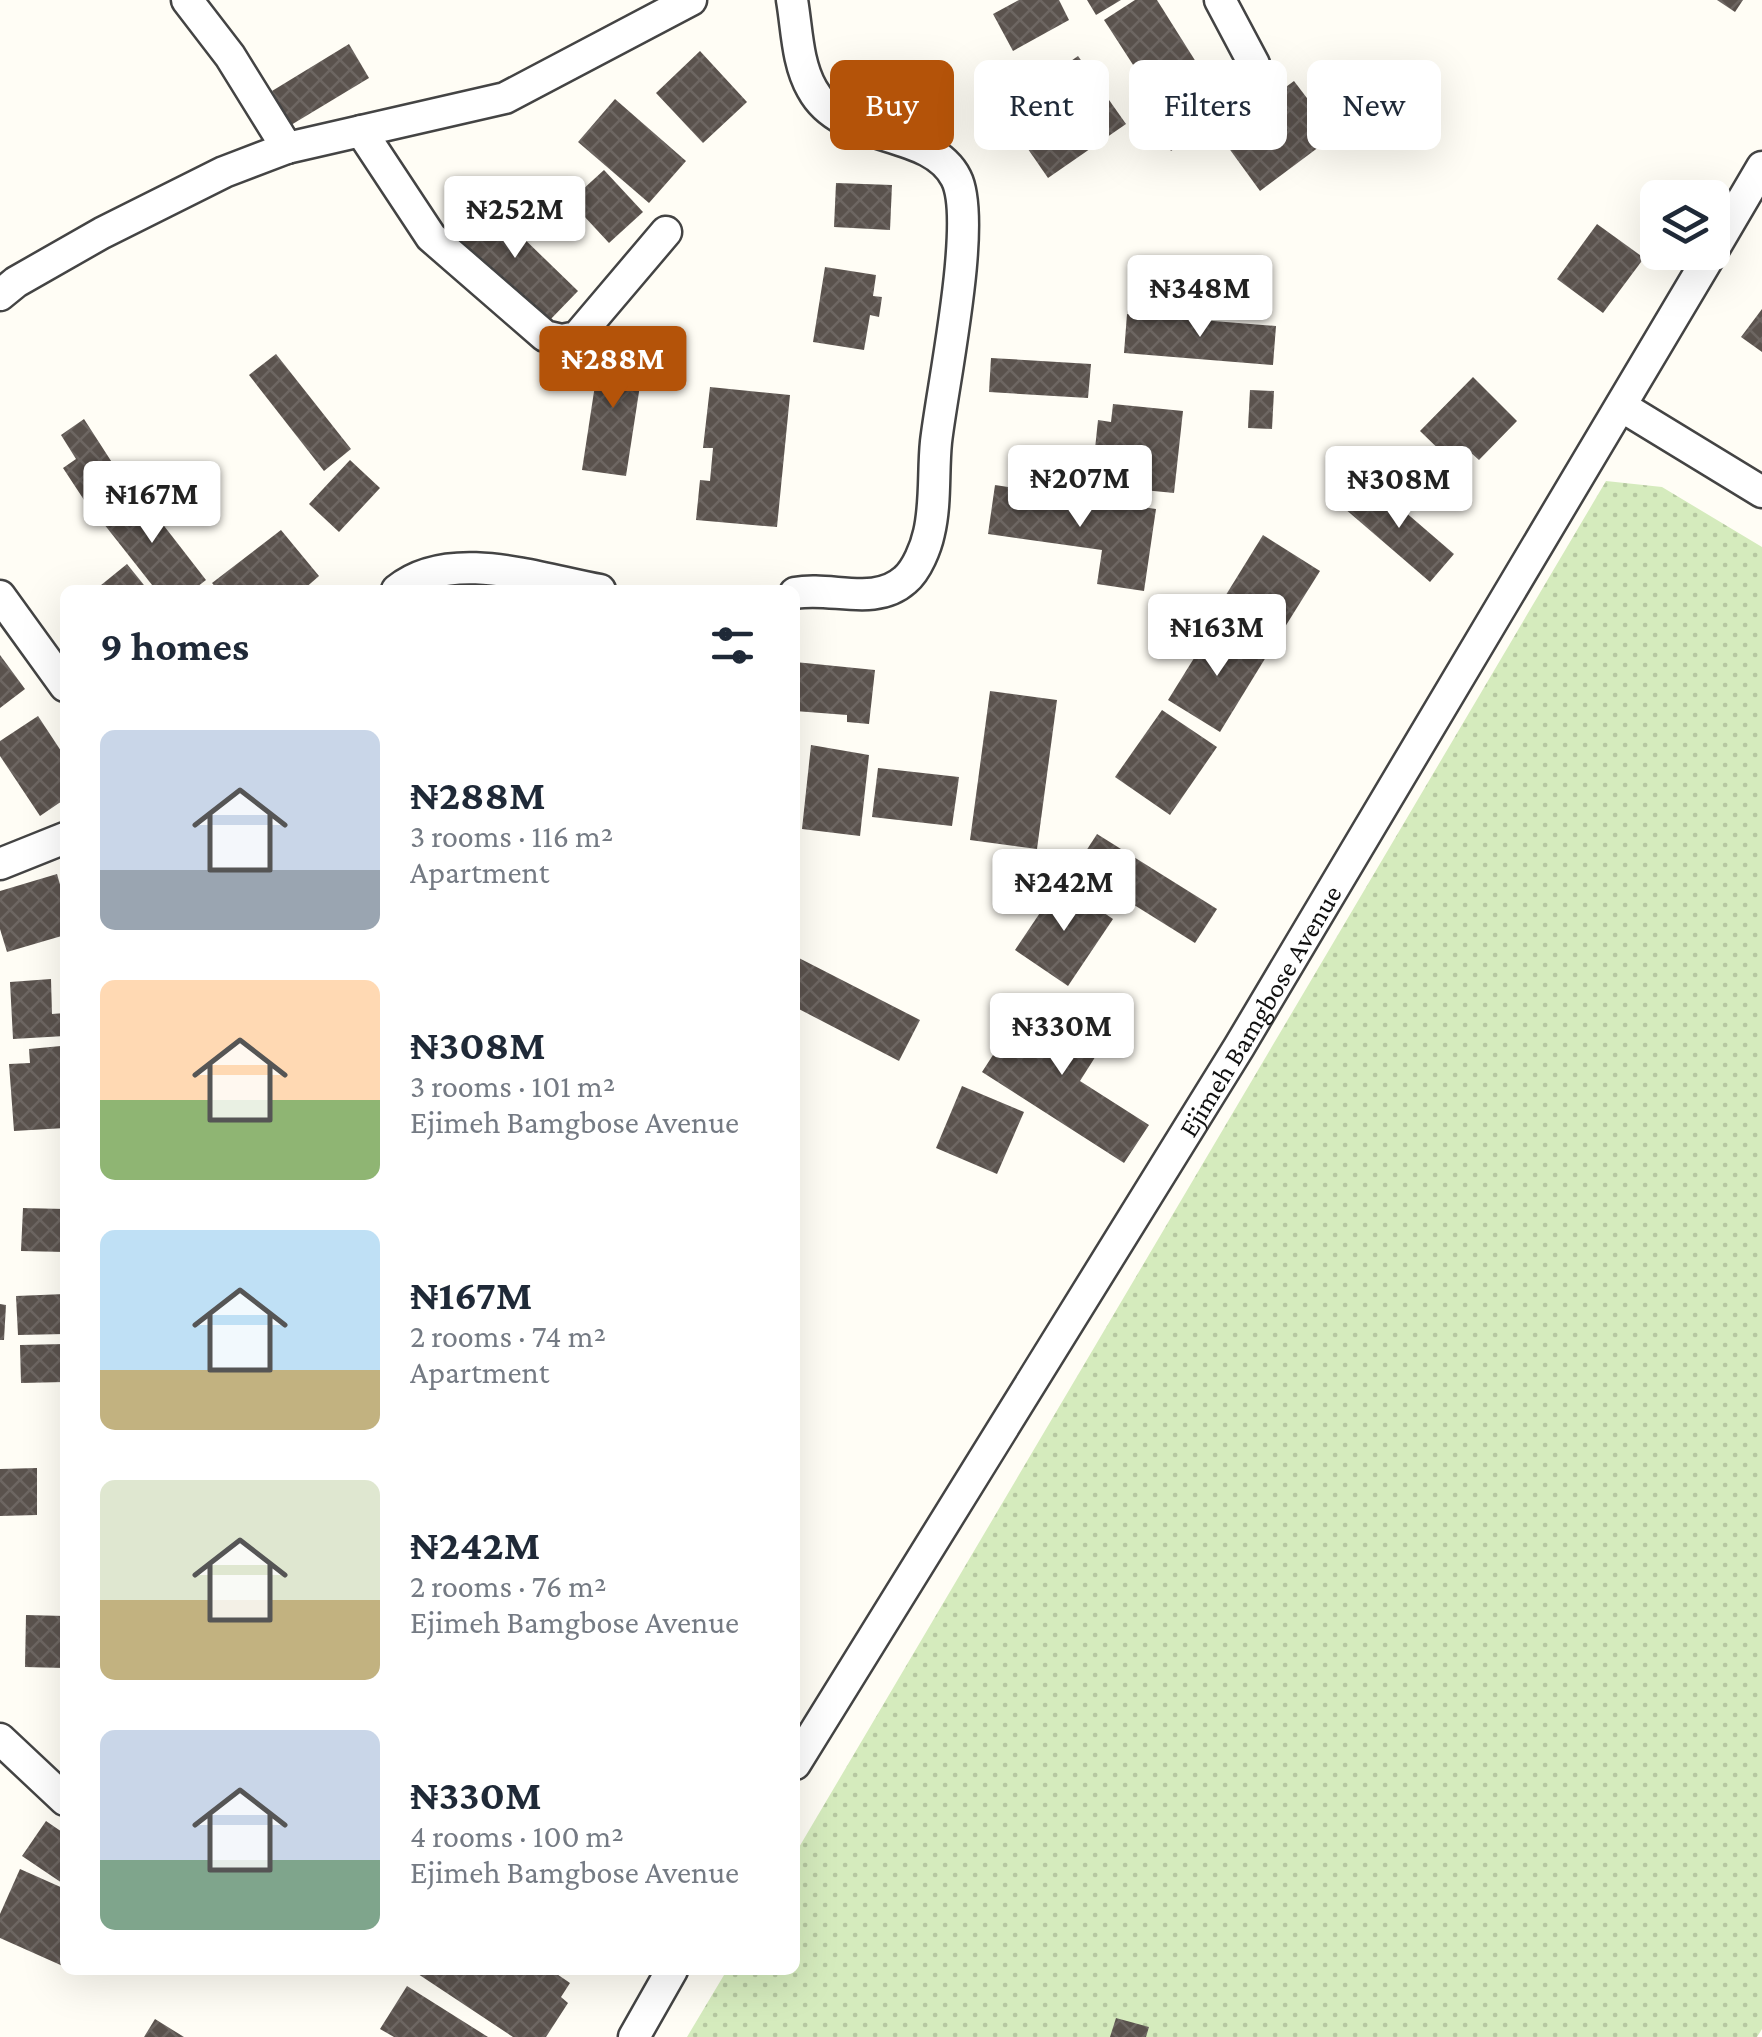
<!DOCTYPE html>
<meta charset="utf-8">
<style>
:root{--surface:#fff;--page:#f2f2f3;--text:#1f2937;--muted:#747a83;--accent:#b45309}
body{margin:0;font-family:"Crimson Pro",serif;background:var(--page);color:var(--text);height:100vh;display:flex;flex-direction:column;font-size:38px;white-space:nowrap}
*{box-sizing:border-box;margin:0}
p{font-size:32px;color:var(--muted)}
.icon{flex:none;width:55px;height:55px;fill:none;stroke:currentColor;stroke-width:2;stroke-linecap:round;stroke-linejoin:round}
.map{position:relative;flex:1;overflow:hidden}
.side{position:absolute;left:60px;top:585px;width:740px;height:1390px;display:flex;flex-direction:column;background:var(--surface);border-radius:15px;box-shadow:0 10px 40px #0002}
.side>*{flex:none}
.guide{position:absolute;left:830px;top:60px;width:780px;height:90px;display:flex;gap:20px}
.tools{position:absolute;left:1640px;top:180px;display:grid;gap:20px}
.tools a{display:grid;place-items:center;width:90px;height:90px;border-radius:15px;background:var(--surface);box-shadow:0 10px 40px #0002;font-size:50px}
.price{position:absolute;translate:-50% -85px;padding:0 22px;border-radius:10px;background:#fff;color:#222;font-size:32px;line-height:65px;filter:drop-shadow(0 2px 5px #0008)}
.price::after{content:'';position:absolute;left:50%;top:60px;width:30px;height:22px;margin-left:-15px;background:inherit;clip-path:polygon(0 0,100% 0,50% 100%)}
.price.selected{background:var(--accent);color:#fff}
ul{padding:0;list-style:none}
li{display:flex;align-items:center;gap:30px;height:250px;padding:0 40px}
li span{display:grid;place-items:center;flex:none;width:280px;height:200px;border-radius:15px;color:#555}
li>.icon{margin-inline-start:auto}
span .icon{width:120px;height:120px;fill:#fffc;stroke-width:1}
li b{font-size:42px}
h2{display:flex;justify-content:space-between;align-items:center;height:120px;padding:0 40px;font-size:42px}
.pill{padding:0 35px;border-radius:15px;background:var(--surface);box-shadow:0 10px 40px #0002;font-size:35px;line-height:90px}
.pill.selected{background:var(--accent);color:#fff}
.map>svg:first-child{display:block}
.green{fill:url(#green-dots)}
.building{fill:url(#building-cross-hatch)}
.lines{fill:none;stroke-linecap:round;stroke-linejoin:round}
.minor-casing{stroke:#444;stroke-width:35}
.minor{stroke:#fff;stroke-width:30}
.labels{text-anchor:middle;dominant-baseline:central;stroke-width:10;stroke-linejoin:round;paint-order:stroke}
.street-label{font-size:28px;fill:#111;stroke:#fff}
</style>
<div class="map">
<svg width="1762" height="2037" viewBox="0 0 1762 2037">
<defs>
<pattern id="green-dots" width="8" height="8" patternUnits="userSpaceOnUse" patternTransform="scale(2.5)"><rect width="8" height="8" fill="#d5ebbd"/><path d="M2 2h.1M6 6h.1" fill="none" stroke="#b6c8a1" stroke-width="1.8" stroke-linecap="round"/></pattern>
<pattern id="building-cross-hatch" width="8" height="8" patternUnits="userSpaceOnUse" patternTransform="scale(2.5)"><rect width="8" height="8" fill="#5a524d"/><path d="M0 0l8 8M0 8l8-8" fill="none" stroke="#6d6662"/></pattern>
</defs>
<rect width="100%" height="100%" fill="#fffdf5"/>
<!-- green -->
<path class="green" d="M1606,481L1662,487L1762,547V2029L1757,2037H687L727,1970H795V1854Z"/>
<!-- building -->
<g class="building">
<path d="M1019,0H1059L1069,20L1013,51L993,14Z"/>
<path d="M1087,0H1121L1096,15Z"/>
<path d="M1135,0H1157L1196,62L1150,91L1104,20Z"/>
<path d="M1717,0H1743L1735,12Z"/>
<path d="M349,44L369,78L291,125L272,91Z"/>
<path d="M700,51L747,102L703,143L656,93Z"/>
<path d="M1078,56L1126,124L1048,178L1001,110Z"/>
<path d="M1219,61L1245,97L1171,151L1145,114Z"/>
<path d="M1294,81L1335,135L1260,191L1220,136Z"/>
<path d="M615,99L686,161L649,203L578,142Z"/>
<path d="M604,170L643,212L609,243L570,201Z"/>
<path d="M836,183L892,185L890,230L834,227Z"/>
<path d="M484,200L578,291L547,323L452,232Z"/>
<path d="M1597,224L1644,258L1603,313L1557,279Z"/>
<path d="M825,267L876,275L873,296L882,297L879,317L870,315L864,350L813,342Z"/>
<path d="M1762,309V352L1741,337Z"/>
<path d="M1127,314L1276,326L1273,365L1124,353Z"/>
<path d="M601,346L645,353L626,476L582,470Z"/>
<path d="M276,354L351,449L324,471L249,375Z"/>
<path d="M991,358L1091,364L1088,398L989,392Z"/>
<path d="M1473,377L1517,421L1479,460L1469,451L1455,465L1420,431Z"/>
<path d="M710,387L790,395L777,527L696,520L700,480L710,481L713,448H703Z"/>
<path d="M1250,390L1274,391L1272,429L1248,428Z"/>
<path d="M1113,404L1183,411L1174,493L1103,486L1105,469L1093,468L1098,420L1111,422Z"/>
<path d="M84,419L124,481L88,506L63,468L76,459L61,435Z"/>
<path d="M350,460L380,488L339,532L309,504Z"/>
<path d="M1368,480L1454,554L1430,582L1344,508Z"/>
<path d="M995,485L1156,509L1144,591L1097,584L1102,550L988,534Z"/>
<path d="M137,491L206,580L193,590H156L100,519Z"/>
<path d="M281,530L319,576L303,590H218L212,583Z"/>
<path d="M1263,535L1320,571L1273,646L1216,611Z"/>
<path d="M127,564L148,590H95Z"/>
<path d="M1214,626L1266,657L1220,732L1168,700Z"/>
<path d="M0,655L25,689L0,708Z"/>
<path d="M795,662L875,670L869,724L847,722V715L795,711Z"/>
<path d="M990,691L1057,700L1037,849L970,840Z"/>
<path d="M1162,710L1217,747L1170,815L1115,777Z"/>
<path d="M38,716L65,757V799L40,816L0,756V741Z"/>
<path d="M811,745L869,755L860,836L802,829Z"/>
<path d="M878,768L959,777L952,826L872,817Z"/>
<path d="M1097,834L1217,909L1195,943L1075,868Z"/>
<path d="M57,874L65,902V935L7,952L0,929V891Z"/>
<path d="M1060,883L1113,919L1068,986L1015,950Z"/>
<path d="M795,956L920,1020L899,1061L795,1007Z"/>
<path d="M51,979L52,1014L65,1013V1036L13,1039L10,982Z"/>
<path d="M1031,996L1104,1043L1080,1081L1149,1125L1124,1163L982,1072Z"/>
<path d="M61,1046V1054H65V1128L14,1131L9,1064L30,1063L29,1049Z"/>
<path d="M962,1086L1024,1112L997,1174L936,1148Z"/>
<path d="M23,1208L65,1209V1252L21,1251Z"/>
<path d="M65,1294V1334L18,1335L16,1296Z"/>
<path d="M0,1304L6,1305L4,1340H0Z"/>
<path d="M65,1344V1382L21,1383L20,1345Z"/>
<path d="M37,1468V1515L0,1516V1469Z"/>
<path d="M26,1615L65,1616V1668L25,1667Z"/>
<path d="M46,1821L65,1834V1885L22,1856Z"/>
<path d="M20,1869L65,1889V1967L0,1938V1914Z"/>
<path d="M412,1970H551L570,1983L561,1997L568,2003L546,2037H513Z"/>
<path d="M407,1986L488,2037H394L380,2029Z"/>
<path d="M1116,2018L1149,2027L1146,2037H1110Z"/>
<path d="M155,2019L184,2037H144Z"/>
</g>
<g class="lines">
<defs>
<g id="minor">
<path d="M187,0L230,56L287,148"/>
<path d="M792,0C797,29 797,63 812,89C842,145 930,127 956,178C978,220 942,388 936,442C933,471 936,504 929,533C926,547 917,570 905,580C875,607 831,586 795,593"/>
<path d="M1220,0L1254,64"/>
<path d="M361,131L431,237L545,336L562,340L577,337L666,232"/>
<path d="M1712,252L1762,167"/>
<path d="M0,295L16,282L102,233L224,172L287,148L505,98L691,0"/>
<path d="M1621,406L1762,492"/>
<path d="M397,590C450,547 539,579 600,590"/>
<path d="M0,596L65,686"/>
<path d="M0,864L65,838"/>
<path d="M0,1739L65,1800"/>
<path id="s1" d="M795,1764L1239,1047L1712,252"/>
<path d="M634,2037L672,1970"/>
</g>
</defs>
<!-- minor casing -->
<use href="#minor" class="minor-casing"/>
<!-- minor -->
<use href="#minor" class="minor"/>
</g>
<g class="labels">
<!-- street labels -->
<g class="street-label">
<text stroke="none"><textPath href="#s1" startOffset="885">Ejimeh Bamgbose Avenue</textPath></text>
</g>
</g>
</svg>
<div class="tools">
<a><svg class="icon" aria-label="layers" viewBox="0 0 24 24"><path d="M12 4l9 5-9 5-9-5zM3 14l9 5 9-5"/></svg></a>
</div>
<b class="price" style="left:515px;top:261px">₦252M</b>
<b class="price" style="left:1200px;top:340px">₦348M</b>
<b class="price selected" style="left:613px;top:411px">₦288M</b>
<b class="price" style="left:1080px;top:530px">₦207M</b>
<b class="price" style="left:1399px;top:531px">₦308M</b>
<b class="price" style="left:152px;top:546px">₦167M</b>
<b class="price" style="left:1217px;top:679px">₦163M</b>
<b class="price" style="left:1064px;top:934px">₦242M</b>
<b class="price" style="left:1062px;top:1078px">₦330M</b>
<div class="guide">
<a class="pill selected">Buy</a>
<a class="pill">Rent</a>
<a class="pill">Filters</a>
<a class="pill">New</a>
</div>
<section class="side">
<h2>9 homes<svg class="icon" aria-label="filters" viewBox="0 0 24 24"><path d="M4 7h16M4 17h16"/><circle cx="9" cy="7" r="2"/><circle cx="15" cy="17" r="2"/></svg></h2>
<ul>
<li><span style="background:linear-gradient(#c9d6e8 70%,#9aa5b1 0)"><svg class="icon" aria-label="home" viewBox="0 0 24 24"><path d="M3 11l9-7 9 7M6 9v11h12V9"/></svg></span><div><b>₦288M</b><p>3 rooms · 116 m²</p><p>Apartment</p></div></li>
<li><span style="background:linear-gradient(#ffd9b3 60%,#8fb573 0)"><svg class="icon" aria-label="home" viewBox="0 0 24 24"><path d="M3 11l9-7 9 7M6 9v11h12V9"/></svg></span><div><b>₦308M</b><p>3 rooms · 101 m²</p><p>Ejimeh Bamgbose Avenue</p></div></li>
<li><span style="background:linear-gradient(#bfe0f5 70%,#c2b280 0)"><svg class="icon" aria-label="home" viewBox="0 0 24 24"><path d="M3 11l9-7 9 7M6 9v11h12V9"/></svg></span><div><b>₦167M</b><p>2 rooms · 74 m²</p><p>Apartment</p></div></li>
<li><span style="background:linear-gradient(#dfe7d0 60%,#c2b280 0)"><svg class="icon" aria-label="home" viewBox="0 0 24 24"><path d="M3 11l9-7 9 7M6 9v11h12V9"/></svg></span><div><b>₦242M</b><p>2 rooms · 76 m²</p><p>Ejimeh Bamgbose Avenue</p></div></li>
<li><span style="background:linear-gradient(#c9d6e8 65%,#7fa58c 0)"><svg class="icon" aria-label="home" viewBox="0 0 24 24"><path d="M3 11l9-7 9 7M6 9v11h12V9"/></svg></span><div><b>₦330M</b><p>4 rooms · 100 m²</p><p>Ejimeh Bamgbose Avenue</p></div></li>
</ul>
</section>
</div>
